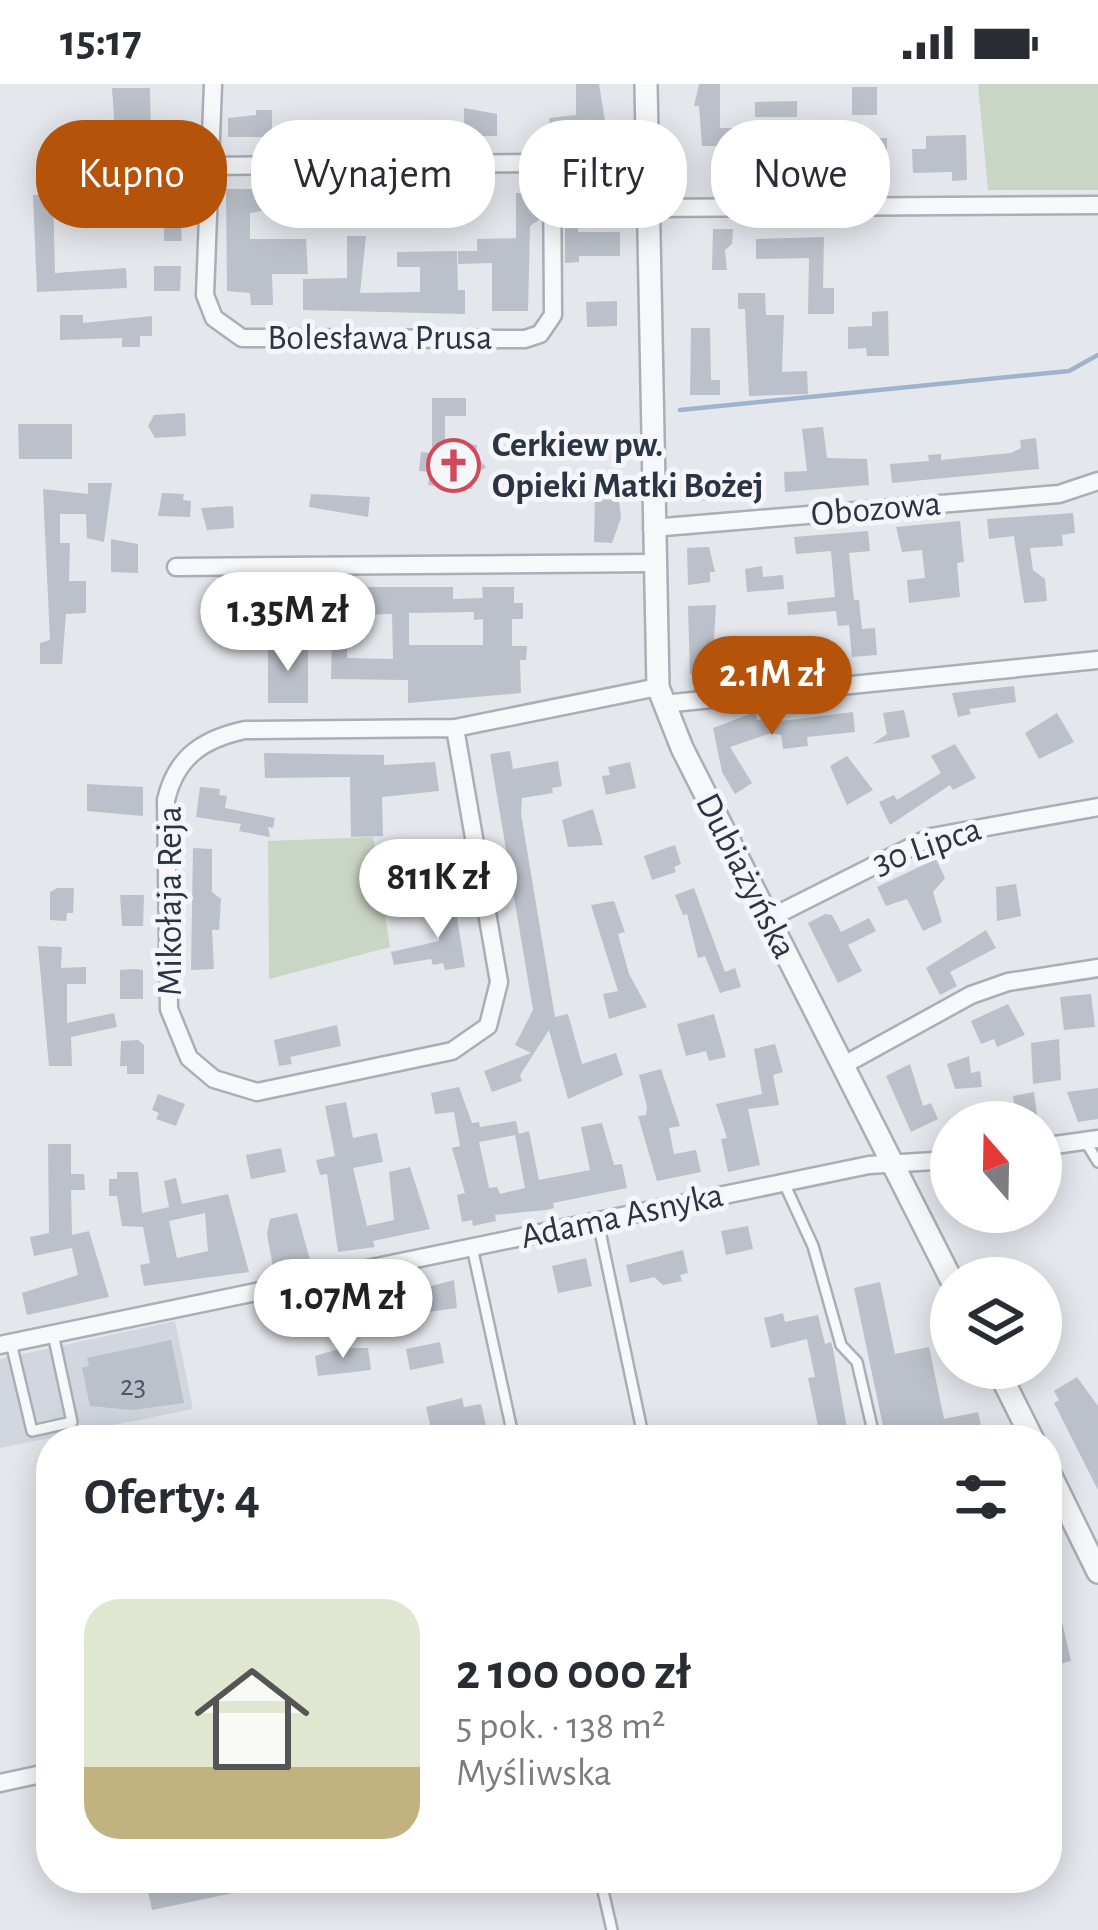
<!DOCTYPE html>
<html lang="pl">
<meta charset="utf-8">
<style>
:root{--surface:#fff;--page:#f2f2f3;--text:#2b2b33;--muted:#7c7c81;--accent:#b45309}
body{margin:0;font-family:"Alegreya Sans",sans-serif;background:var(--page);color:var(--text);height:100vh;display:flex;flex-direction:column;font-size:45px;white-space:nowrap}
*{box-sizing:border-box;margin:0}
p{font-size:39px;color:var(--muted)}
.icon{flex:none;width:66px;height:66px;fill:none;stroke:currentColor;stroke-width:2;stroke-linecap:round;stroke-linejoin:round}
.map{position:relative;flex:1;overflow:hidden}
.side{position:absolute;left:36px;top:1341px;width:1026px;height:468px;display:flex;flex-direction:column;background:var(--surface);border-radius:48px;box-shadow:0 6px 30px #0003}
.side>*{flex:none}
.banner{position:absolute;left:36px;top:36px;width:1026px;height:108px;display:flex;gap:24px}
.needle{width:78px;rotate:340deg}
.fabs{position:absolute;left:930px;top:1017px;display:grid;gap:24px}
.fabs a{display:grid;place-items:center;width:132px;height:132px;border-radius:50%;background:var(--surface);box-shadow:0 6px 30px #0003;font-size:60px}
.price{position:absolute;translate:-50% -102px;padding:0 27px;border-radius:42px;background:#fff;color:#222;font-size:39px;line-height:78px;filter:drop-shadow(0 3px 6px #0008)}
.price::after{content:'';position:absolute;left:50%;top:72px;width:36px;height:27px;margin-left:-18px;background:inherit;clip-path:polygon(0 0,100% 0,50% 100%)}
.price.current{background:var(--accent);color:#fff}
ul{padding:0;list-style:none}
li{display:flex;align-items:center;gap:36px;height:300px;padding:0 48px}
li span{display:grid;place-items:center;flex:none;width:336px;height:240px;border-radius:36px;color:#555}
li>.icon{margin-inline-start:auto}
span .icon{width:144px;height:144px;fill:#fffc;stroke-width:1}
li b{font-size:51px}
h2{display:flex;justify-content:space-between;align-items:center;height:144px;padding:0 48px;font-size:51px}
.pill{padding:0 42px;border-radius:48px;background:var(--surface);box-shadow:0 6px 30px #0003;font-size:42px;line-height:108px}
.pill.current{background:var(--accent);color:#fff}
.status{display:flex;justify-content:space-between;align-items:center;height:84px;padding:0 60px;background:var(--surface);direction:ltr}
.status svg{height:33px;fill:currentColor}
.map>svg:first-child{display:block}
.built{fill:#d2d6de}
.green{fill:#c9d6c5}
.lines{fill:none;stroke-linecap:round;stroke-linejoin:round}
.stream{stroke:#9fb4cc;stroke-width:4.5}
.building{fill:#bbc0ca;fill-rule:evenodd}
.service-casing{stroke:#a9aeb7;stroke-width:14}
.minor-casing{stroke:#a9aeb7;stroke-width:21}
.tertiary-casing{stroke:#a9aeb7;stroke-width:26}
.service{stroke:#f7f8fa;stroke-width:9}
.minor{stroke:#f7f8fa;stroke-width:16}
.tertiary{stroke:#f7f8fa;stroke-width:21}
.labels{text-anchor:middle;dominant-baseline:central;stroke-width:10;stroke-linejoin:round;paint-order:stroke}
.number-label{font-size:30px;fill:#4f5766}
.street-label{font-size:36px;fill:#2b3445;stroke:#f4f6f9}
.poi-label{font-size:36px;font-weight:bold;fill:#2b3445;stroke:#f4f6f9;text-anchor:start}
</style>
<div class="status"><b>15:17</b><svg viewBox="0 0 49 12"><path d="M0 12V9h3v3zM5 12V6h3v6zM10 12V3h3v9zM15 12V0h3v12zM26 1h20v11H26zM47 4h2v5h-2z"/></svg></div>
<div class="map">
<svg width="1098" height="1846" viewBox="0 0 1098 1846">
<rect width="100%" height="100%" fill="#e4e7ec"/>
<!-- built -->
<path class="built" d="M175,1237L193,1325L0,1364V1275Z"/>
<!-- green -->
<g class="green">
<path d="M978,0H1098V106H988Z"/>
<path d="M373,753L390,863L269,895L268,757Z"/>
</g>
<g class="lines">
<!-- stream -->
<path class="stream" d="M680,326L1069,287L1098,271"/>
</g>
<!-- building -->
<g class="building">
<path d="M576,0H599L607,49H563L564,61L552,62L549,34L576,31Z"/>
<path d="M699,0H720V44H741L742,62H702L699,22H694Z"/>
<rect x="852" y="3" width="25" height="28"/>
<path d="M112,4H150L151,55L115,49Z"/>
<path d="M797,17V33H755V18Z"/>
<path d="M464,24L497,30V52H464Z"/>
<path d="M256,26H272V53H228V34L256,31Z"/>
<path d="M63,49H85V94H56Z"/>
<path d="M966,51L967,96L952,97V88L913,89L912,65H926V52Z"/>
<path d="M872,54H887V88H851L850,59H872Z"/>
<path d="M151,58H173V70H182L184,88L177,92L182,157H164V137H157Z"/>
<path d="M732,68L821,69L822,95L797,96V88L752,87V97L732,96Z"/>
<path d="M226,105H330L331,133L298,135V120L250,129V155H306L308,190H272L273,221H251L250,209L227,207Z"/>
<path d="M429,105H459L460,132H429Z"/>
<path d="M539,108V136L530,142L528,227H492V179L458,180V167H477V155L516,154V109Z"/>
<path d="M53,110L55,189L126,184L127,204L37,208L33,111Z"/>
<path d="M578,139V148H620V172H579V178L565,179V140Z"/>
<path d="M713,145H733L732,160L725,166L727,186H712Z"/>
<path d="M347,152H366L360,209L420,208V183H397V168L457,167L458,206H465V230L303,226V195L347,194Z"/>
<path d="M824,153L823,204H834V230H808L809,174L756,175V155Z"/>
<path d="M154,182H181L180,207H154Z"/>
<path d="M738,209H765L766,231H784L782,288L807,287L808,310L749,312L745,225H738Z"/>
<path d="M617,217V242L587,243L586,218Z"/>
<path d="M888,227L889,272H867L866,264L848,265V243L872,242V228Z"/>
<path d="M60,231H83V239L152,232V252H140V263H122V254L60,256Z"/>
<path d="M691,244H710L711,296H720V311H690Z"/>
<path d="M432,314H466V332H445V358L477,361L476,372L486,383L473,393L472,405L428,401L430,388L419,387L421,368L432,369Z"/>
<path d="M185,329L186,352L155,354L148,342L154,331Z"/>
<path d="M18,340H72V375H19Z"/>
<path d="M823,343L827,374L867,375L869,401L785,408L784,388L807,387L802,345Z"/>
<path d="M1036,354L1039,385L892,399L890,380L929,377L928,371L941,370V376L1011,369L1021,364L1020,356Z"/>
<path d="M720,395L721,416L687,417V396Z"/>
<path d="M88,399H112L104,458L87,454L86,430H60V459H70L69,497H86V529L66,530L62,580H40V559L50,556L43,405L88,410Z"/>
<path d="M162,409L184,410L183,416L191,417L190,433L158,432Z"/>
<path d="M311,410L370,413L368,433L309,423Z"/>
<path d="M618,410L621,434L612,459L594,458L595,411Z"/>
<path d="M233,422L234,444L207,446L201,424Z"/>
<path d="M1073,429L1075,449L1062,451L1063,462L1030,464L1033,486L1045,495L1047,517L1024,519L1014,452L989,455L987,435Z"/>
<path d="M960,437L964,478L957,479L960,513L909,519L907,496L925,494L922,466L902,468L896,443Z"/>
<path d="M868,447L870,467L849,469L854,516H859L862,545L875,544L877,571L852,573L849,541L838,542L836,527L788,531L787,518L835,513L831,467L796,470L794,453Z"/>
<path d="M111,455L138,460V489L111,488Z"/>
<path d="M709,463L715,488H710V498L688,501L687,464Z"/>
<path d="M762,482L763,493L783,491L784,505L747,508L745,485Z"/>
<path d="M333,503H453V515L483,514L482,503H514V519H523V535H512V562H527L526,576H520L521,609L408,619V596L331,595ZM474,528V536L483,535V561H409V529ZM392,530L393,575L347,574V531Z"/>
<path d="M268,504H307L308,529H268Z"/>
<path d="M716,521L712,590H690L688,522Z"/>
<path d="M308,561V619H268V562Z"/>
<path d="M1014,602L1016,618L969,625L971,630L958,633L952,609Z"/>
<path d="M904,626L910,653L872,660L887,650L883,629Z"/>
<path d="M755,628L757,636L779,633L782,637L853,628L855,648L807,653L808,662L783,665L781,651L771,649L730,663L752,699L735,710L722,688L713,644Z"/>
<path d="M1057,629L1074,658L1039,675L1025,649Z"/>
<path d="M955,660L976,694L953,706L950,701L890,741L879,718L894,711L897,716L941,689L931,672Z"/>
<path d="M510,667L513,685L558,677L562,702L552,704L553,709L522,714L521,730L555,933L568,930L582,980L616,969L623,991L568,1015L549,946L520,991L522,997L492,1008L484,987L531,969L515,961L533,926L490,670Z"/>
<path d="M264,669L384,671V681L435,678L439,707L382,713L383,752L351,753L350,693L265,694Z"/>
<path d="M847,672L873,706L847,721L830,682Z"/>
<path d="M630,678L636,704L606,711L602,692L610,691L608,683Z"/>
<path d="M87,700L143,703V732L87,727Z"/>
<path d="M200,703L220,705L219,711L227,712L225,724L275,734L273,744L268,743L270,753L239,747L241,740L196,733Z"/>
<path d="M593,725L603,761L568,763L562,736Z"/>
<path d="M675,761L681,780L674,783L676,788L652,796L644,772Z"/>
<path d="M193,764L212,765V808L221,815L219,846H212L214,885L191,886Z"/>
<path d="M936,775L945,794L933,808L942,838L923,847L907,815L886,822L877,803Z"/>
<path d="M1016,800L1021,832L997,837L996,803Z"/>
<path d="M57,804H74L73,829H67L66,837L50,836V808Z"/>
<path d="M694,804L725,888L735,884L741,903L720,909L705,872L698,874L687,830L683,831L675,811Z"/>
<path d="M120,811H144L143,842H122Z"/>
<path d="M454,815L465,883L445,886L443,879L433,881L431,875L394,881L391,868L439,857L433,818Z"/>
<path d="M614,817L625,848L618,850L629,890L647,923L609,935L603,910L618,907L591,821Z"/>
<path d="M825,830L832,831L841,848L869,834L876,847L848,861L862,887L838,899L808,839Z"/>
<path d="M986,846L996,864L950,888L957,902L940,911L926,884Z"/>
<path d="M38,862L62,863L61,884L86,883V900H67V939L114,929L117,943L71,953L72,982H49Z"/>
<path d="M135,885L143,886V915H120V886Z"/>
<path d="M1091,910L1095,943L1064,946L1060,913Z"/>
<path d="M1008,920L1025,951L997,963L994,955L981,960L971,937Z"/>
<path d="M714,930L726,973L709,977L706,967L686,972L677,940Z"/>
<path d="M337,941L341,962L290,973L292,980L279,982L274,956Z"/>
<path d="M1059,955L1061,996L1033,1000L1031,959Z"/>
<path d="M138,956L144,961V990H127V982H120L121,957Z"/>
<path d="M775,960L783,988L773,991L779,1021L748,1025L760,1081L728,1088L721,1055L727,1054L716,1020L762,1010L754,965Z"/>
<path d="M969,972L971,989L980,987L982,1003L955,1005L947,980Z"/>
<path d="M910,980L923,1022L931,1019L938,1035L911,1048L886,992Z"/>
<path d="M661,985L680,1042L669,1044L674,1070L696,1066L701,1088L657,1097L638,1032L646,1031L647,1023L639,991Z"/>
<path d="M459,1003L472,1039L479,1038L480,1043L516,1037L519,1050L529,1047L539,1096L590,1086L581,1043L602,1039L614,1081L622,1080L627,1104L553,1119L554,1124L545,1126L495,1131L496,1137L473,1142L472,1136L462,1138L457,1111L465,1109L452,1064L460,1062L454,1028L435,1030L431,1009ZM515,1051L525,1104L500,1110L497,1103L489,1104L479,1058Z"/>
<path d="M1098,1004V1035L1078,1038L1067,1008Z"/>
<path d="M1034,1008L1038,1038H999L997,1023L1014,1020L1013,1012Z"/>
<path d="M158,1010L185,1020L176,1042L156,1035L159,1029L152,1026Z"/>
<path d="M346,1018L353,1054L377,1049L383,1078L353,1084L367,1142L394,1136L389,1088L410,1083L430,1145L373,1157L375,1163L338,1168L327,1090L320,1091L316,1076L335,1072L325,1022Z"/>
<path d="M48,1060H71V1090H84L85,1106H71L72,1151L89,1147L109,1213L27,1231L22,1209L78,1191L72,1164L34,1172L30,1153L49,1149Z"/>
<path d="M281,1064L286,1088L251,1095L246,1071Z"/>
<path d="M117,1088H138L142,1129L169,1123L164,1097L176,1094L182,1120L228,1110L249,1188L144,1202L140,1181L150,1179L143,1143L122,1142L117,1112H109V1095H117ZM205,1129L208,1167L177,1174L169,1137Z"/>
<path d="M297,1129L310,1176L273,1183L267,1150L270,1135Z"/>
<path d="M748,1142L753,1165L726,1171L721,1147Z"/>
<path d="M683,1166L688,1189L680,1191L682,1197L663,1201L654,1193L630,1199L626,1181Z"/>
<path d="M586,1174L592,1202L558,1209L552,1182Z"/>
<path d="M454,1196L457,1224L413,1230L409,1208Z"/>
<path d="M880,1198L895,1270L929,1263L944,1335L978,1328L984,1356H886L854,1204Z"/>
<path d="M783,1229L785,1238L818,1231L825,1260L831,1258L833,1265L849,1356H821L808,1294L815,1293L807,1255L771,1264L764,1234Z"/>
<path d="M171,1256L184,1319L133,1326L90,1322L82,1284L89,1282L87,1274Z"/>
<path d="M440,1258L444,1279L410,1286L406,1265Z"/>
<path d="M342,1264H368L371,1286L318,1292L315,1272Z"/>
<path d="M1077,1293L1098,1322V1406L1054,1319L1059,1316L1054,1307Z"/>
<path d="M462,1314L464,1323L481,1320L487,1346L468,1350L467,1342L431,1344L426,1323Z"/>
<path d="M1047,1495H1052L1071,1577L1047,1583Z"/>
<path d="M199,1794H235L238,1808L152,1826L147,1802Z"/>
</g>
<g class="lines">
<defs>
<g id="service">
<path d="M1085,1057L1098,1078"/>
<path d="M784,1099L813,1162L841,1261L857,1278L875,1356"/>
<path d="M598,1138L644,1356"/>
<path d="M472,1163L514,1356"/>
<path d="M11,1259L32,1347L72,1338L53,1250"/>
<path d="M600,1794L612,1846"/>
</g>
<g id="minor">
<path d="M213,0L205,211L214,234L242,254L525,255L540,250L553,231L552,79"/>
<path d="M208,82L647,78"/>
<path d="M647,124L1098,121"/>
<path d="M652,444L1059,410L1098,397"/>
<path d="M176,483L653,479"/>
<path d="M663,620L1098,576"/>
<path d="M455,644L499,898L488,942L452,967L257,1008L214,995L189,974L169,925L166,716C176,673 203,655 245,646L455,644L658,603"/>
<path d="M768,835L931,753L1098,723"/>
<path d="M842,982L971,911L1008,898L1098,884"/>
<path d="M1041,1063L1098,1055"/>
<path d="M0,1261L869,1081L951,1076"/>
<path d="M0,1699L51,1688"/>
</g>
<g id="tertiary">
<path d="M646,0L658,603L682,664L951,1195"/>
<path d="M997,1284L1033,1356"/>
<path d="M1047,1384L1098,1488"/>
</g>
</defs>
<!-- service casing -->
<use href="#service" class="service-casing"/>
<!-- minor casing -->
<use href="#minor" class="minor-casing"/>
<!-- tertiary casing -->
<use href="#tertiary" class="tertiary-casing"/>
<!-- service -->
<use href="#service" class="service"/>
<!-- minor -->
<use href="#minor" class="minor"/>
<!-- tertiary -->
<use href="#tertiary" class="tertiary"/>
</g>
<!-- icons -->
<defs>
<symbol id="church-ring" viewBox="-11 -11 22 22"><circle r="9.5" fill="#f4f6f9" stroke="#d1495b" stroke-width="1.5"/><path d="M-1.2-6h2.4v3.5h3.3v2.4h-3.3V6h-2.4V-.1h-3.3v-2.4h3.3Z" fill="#d1495b"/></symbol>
</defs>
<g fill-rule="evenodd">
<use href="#church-ring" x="424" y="352" width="59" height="59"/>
</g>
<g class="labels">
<!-- number labels -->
<g class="number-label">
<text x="133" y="1302">23</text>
</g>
<!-- street labels -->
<g class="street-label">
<text x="380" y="254">Bolesława Prusa</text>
<text transform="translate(876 425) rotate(-5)">Obozowa</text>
<text transform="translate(927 762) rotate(-19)">30 Lipca</text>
<text transform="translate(746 792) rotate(63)">Dubiażyńska</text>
<text transform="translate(170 817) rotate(-90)">Mikołaja Reja</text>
<text transform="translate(622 1132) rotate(-12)">Adama Asnyka</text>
</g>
<!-- poi labels -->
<g class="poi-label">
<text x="492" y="361">Cerkiew pw.<tspan x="492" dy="41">Opieki Matki Bożej</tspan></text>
</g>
</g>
</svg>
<div class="fabs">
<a><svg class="needle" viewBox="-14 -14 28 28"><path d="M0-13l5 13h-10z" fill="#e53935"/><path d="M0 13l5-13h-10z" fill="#7c7c81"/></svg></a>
<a><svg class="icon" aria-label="layers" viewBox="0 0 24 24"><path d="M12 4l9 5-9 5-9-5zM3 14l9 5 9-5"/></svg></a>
</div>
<b class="price" style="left:288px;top:590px">1.35M zł</b>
<b class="price current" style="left:772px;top:654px">2.1M zł</b>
<b class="price" style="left:438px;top:857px">811K zł</b>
<b class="price" style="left:343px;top:1277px">1.07M zł</b>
<div class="banner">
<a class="pill current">Kupno</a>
<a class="pill">Wynajem</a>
<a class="pill">Filtry</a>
<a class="pill">Nowe</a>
</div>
<section class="side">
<h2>Oferty: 4<svg class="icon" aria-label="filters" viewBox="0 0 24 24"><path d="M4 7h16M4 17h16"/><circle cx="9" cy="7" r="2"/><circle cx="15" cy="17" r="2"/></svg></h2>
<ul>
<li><span style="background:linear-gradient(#dfe7d0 70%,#c2b280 0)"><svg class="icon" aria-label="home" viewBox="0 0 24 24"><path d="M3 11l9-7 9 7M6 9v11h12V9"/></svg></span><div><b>2 100 000 zł</b><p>5 pok. · 138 m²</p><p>Myśliwska</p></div></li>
</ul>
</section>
</div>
